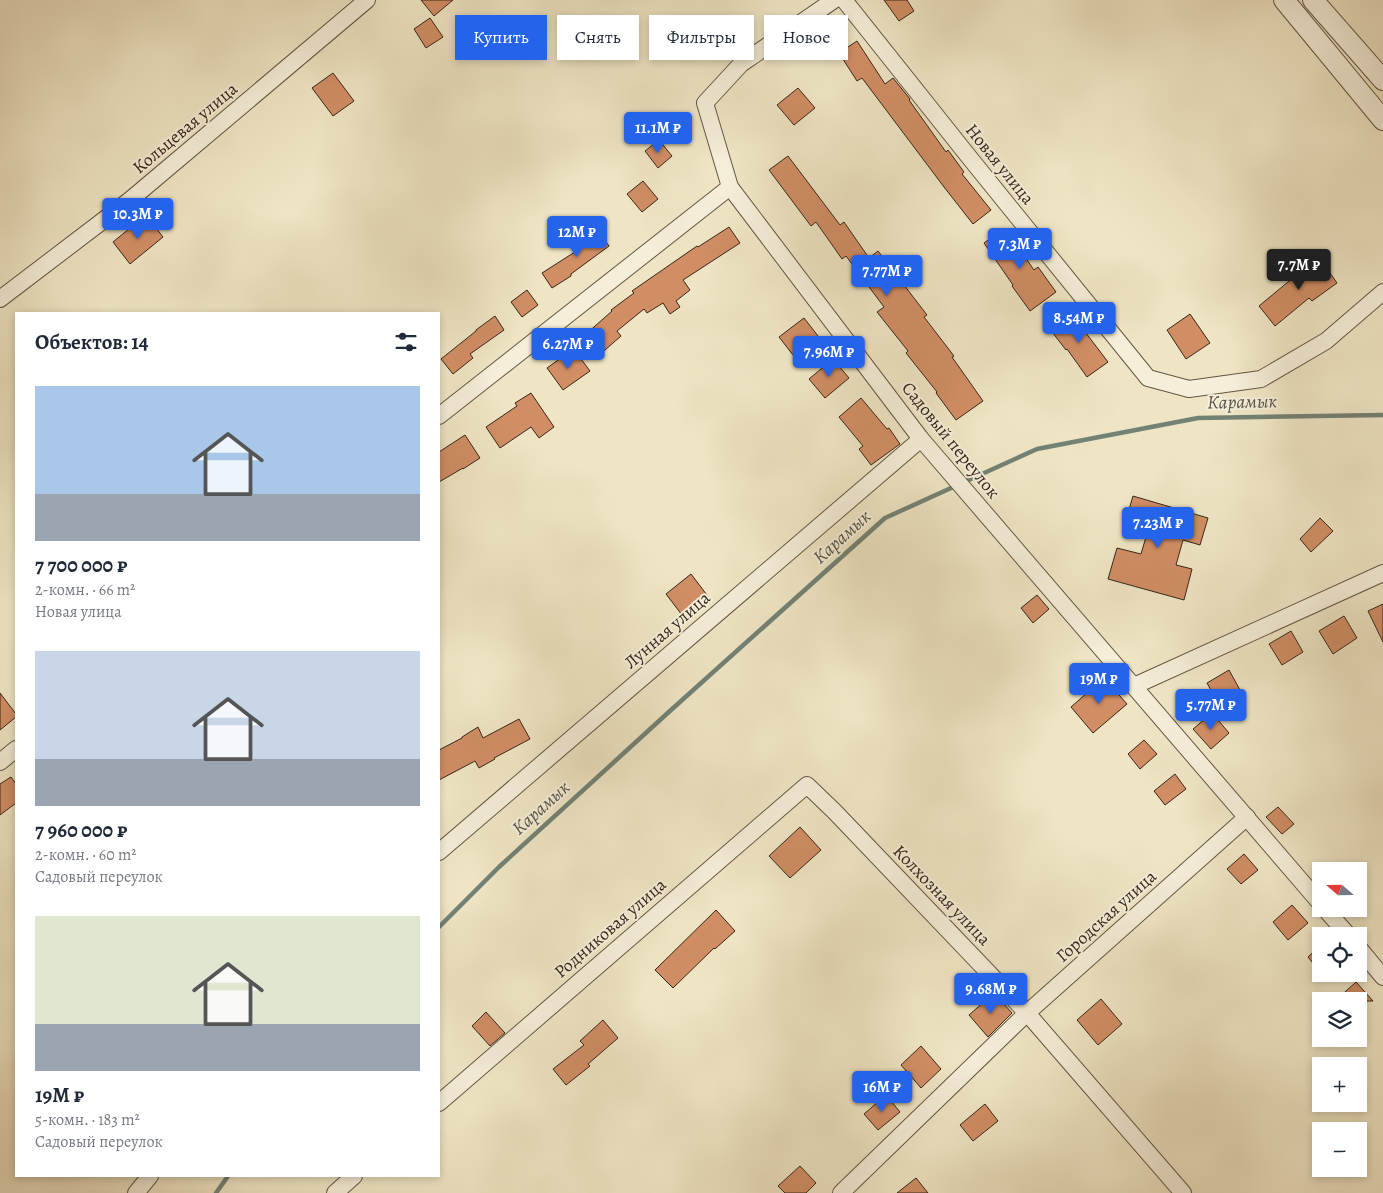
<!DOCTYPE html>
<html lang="ru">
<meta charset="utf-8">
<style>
:root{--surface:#fff;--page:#f2f2f3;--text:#1f2937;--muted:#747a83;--accent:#2563eb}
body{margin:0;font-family:Alegreya,serif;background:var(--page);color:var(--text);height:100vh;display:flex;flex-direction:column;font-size:19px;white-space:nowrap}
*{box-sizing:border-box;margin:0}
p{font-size:16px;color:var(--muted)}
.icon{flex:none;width:28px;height:28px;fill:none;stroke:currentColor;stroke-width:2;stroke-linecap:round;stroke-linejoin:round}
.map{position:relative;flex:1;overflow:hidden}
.sheet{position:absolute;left:15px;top:312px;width:425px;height:865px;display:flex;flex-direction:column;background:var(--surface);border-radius:0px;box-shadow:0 2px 8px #0003}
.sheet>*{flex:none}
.banner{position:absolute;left:455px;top:15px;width:475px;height:45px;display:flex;gap:10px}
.needle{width:32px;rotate:290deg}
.fabs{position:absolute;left:1312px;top:862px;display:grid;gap:10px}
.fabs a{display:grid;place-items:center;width:55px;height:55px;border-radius:0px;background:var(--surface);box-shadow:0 2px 8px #0003;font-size:25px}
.price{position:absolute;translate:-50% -42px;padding:0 11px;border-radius:5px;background:var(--accent);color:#fff;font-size:16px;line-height:32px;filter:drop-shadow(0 1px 2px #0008)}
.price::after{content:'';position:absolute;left:50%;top:30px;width:15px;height:11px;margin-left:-8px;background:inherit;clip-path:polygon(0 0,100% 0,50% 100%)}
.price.current{background:#222;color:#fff}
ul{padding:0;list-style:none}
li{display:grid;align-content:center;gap:10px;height:265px;padding:0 20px}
li span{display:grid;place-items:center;height:155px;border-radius:0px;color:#555}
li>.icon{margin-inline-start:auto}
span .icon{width:90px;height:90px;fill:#fffc;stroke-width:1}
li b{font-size:21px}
h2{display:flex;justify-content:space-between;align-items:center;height:60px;padding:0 20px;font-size:21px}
.pill{padding:0 18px;border-radius:0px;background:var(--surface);box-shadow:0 2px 8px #0003;font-size:18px;line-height:45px}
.pill.current{background:var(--accent);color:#fff}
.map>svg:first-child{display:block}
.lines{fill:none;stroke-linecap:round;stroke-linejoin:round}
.stream{stroke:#728275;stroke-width:4.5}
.building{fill:#d18e65;stroke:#37261a}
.minor-casing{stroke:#655644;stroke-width:18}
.tertiary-casing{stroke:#655644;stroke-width:22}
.minor{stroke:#f5eed9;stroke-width:16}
.tertiary{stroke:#f5eed9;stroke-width:20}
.labels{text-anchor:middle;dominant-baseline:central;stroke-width:4;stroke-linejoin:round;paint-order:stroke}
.street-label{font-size:18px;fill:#37261a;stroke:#f5eed9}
.water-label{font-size:19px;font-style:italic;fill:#555447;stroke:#f5eed9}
</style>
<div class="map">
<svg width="1383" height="1193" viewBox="0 0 1383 1193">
<rect width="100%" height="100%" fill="#efe5c4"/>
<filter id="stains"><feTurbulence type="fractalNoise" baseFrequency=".004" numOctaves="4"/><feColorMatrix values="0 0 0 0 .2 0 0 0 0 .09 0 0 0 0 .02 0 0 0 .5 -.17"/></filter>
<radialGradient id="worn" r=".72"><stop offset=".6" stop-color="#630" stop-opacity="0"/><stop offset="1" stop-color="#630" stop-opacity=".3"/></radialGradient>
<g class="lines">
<!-- stream -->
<g class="stream">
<path d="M439,927L499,867L671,710L885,518L1037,449L1198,418L1383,415"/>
<path d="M216,1193L228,1176"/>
</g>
</g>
<!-- building -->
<g class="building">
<path d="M421,0H453L434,16Z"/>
<path d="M884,0H907L914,11L899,21Z"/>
<path d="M430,18L443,37L426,48L414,29Z"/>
<path d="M857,41L885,84L893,78L910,99L909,100L946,152L948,150L964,172L962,174L991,210L973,224L944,187L862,78L857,81L839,53Z"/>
<path d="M333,73L354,101L333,116L312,88Z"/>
<path d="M798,88L815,108L794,125L777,105Z"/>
<path d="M659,140L672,156L658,168L645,151Z"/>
<path d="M788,156L840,225L844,222L869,258L878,251L927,315L924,317L954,356L952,357L983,401L956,420L936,393L937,392L906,353L908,351L877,312L884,307L846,256L842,259L816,222L811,226L769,170Z"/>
<path d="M643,181L658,199L642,212L627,194Z"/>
<path d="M146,215L163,237L130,264L113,242Z"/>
<path d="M729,227L740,243L683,280L690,290L676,301L680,307L670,314L663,303L647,313L644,309L617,331L621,336L597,357L586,340L587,338L585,335L612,311L611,310L634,293L632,291L697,246L698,247Z"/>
<path d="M596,228L609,246L571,274V276L552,288L542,273L578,250L575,245Z"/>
<path d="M1005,228L1034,270L1038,267L1056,292L1030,311L1012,286L1013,285L984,243Z"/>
<path d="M1318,256L1337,283L1312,301L1309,298L1275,326L1259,306L1294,277L1293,275Z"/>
<path d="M527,290L538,305L522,317L511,302Z"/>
<path d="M1070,312L1108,362L1087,377L1067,349L1066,350L1049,328Z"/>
<path d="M1190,314L1210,343L1186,359L1167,330Z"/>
<path d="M495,316L504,330L470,354L473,358L453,374L441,359L476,331V330Z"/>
<path d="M804,318L818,336L793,355L779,337Z"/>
<path d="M572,350L579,360L581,359L590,371L563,390L547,368Z"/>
<path d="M833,359L849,378L825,398L809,379Z"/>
<path d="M531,393L554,427L539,438L531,427L500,448L486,427L517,406L515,403Z"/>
<path d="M861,398L887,429L889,428L900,444L871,465L859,449L863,446L839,417Z"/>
<path d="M465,435L480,458L463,469V468L439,482V452Z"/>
<path d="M1133,496L1208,518L1200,545L1183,540L1176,565L1192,569L1184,600L1108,579L1117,548L1141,554L1148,530L1125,523Z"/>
<path d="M1320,518L1333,531L1311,552L1300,539Z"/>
<path d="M691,574L710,599L685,619L666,594Z"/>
<path d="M1037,595L1049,609L1033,623L1021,608Z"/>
<path d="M1383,604V642L1368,611Z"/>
<path d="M1344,616L1357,638L1333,654L1319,631Z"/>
<path d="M1291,631L1303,652L1282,665L1269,644Z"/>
<path d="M1229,670L1240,690L1218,703L1207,683Z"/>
<path d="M1104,678L1127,704L1093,733L1071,707Z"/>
<path d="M0,693L16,714V717L0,730Z"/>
<path d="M1212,713L1229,733L1211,749L1193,729Z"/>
<path d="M519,719L530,739L494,758L495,759L479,768L475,761L439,780V750L462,738V737L478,727L483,738Z"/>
<path d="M1144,740L1157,754L1140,769L1128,754Z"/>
<path d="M1175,774L1186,789L1165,805L1154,791Z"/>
<path d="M11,777L16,784V803L0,815V784Z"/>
<path d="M1278,807L1294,824L1282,834L1266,817Z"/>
<path d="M800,827L821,850L790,878L769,856Z"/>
<path d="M1244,854L1258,870L1241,884L1227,869Z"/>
<path d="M1292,905L1308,923L1288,940L1273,922Z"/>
<path d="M716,910L735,931L715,949L714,948L673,988L655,970Z"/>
<path d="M1321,945V973L1308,957Z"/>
<path d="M1356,982L1373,1001H1335Z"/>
<path d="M994,993L1012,1013L988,1037L969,1015Z"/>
<path d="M1101,999L1122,1024L1098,1045L1077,1020Z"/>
<path d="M486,1012L505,1033L490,1046L472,1026Z"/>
<path d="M603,1020L618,1038L588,1064L590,1066L566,1085L553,1069L584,1045L580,1041Z"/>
<path d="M921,1046L941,1069L921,1088L901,1065Z"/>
<path d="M886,1095L900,1112L878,1130L864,1114Z"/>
<path d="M985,1104L998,1121L973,1141L960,1125Z"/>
<path d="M800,1166L816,1183L806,1193H785L778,1186Z"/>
<path d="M916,1178L928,1193H897Z"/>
</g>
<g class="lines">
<defs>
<g id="minor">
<path d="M844,0L969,157L1148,378L1189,389L1261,379L1326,341L1383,292"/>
<path d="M730,187L921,439L1321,904"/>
<path d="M0,299L130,200L367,0"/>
<path d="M439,416L730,187L705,103L741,64L834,0"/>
<path d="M1134,686L1383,573"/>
<path d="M0,762L16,749"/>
<path d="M439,852L921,439"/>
<path d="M1325,909L1349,936"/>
<path d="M1359,948L1383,977"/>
<path d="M439,1103L807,785L835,812L1027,1013L1183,1193"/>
<path d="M136,1193L150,1176"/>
<path d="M335,1193L354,1176"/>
<path d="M841,1193L1027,1013L1247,817"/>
</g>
<g id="tertiary">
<path d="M1284,0L1383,120"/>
<path d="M1313,0L1383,80"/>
</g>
</defs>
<!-- minor casing -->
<use href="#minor" class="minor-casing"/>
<!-- tertiary casing -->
<use href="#tertiary" class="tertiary-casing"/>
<!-- minor -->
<use href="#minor" class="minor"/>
<!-- tertiary -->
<use href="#tertiary" class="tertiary"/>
</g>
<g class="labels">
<!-- street labels -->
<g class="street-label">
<text transform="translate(185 128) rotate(-40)">Кольцевая улица</text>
<text transform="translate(1000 164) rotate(51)">Новая улица</text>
<text transform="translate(951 440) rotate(51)">Садовый переулок</text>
<text transform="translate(667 630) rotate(-41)">Лунная улица</text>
<text transform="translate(942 895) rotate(46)">Колхозная улица</text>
<text transform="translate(1106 916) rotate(-42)">Городская улица</text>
<text transform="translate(610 928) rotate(-41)">Родниковая улица</text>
</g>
<!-- water labels -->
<g class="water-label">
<text transform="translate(1242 402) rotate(-1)">Карамык</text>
<text transform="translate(842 537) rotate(-42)">Карамык</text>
<text transform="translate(541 808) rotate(-42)">Карамык</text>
</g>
</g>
<rect width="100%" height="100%" filter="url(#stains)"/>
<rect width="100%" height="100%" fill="url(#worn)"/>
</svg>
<div class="fabs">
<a><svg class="needle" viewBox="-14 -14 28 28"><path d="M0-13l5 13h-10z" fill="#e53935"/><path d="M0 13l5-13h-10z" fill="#747a83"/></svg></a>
<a><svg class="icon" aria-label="locate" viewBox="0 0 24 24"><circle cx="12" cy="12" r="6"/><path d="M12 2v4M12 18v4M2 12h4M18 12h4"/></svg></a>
<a><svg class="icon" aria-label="layers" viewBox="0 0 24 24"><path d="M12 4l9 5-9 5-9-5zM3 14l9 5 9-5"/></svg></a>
<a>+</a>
<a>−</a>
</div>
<b class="price" style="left:658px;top:154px">11.1M ₽</b>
<b class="price" style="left:138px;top:240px">10.3M ₽</b>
<b class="price" style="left:577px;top:258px">12M ₽</b>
<b class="price" style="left:1020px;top:270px">7.3M ₽</b>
<b class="price current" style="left:1299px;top:291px">7.7M ₽</b>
<b class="price" style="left:887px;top:297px">7.77M ₽</b>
<b class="price" style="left:1079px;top:344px">8.54M ₽</b>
<b class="price" style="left:568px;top:370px">6.27M ₽</b>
<b class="price" style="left:829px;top:378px">7.96M ₽</b>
<b class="price" style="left:1158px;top:549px">7.23M ₽</b>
<b class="price" style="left:1099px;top:705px">19M ₽</b>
<b class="price" style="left:1211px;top:731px">5.77M ₽</b>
<b class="price" style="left:991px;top:1015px">9.68M ₽</b>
<b class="price" style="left:882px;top:1113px">16M ₽</b>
<div class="banner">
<a class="pill current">Купить</a>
<a class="pill">Снять</a>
<a class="pill">Фильтры</a>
<a class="pill">Новое</a>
</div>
<section class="sheet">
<h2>Объектов: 14<svg class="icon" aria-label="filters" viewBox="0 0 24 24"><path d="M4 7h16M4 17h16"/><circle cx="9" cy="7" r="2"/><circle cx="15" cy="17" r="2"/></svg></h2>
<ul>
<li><span style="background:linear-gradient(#a9c7e8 70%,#9aa5b1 0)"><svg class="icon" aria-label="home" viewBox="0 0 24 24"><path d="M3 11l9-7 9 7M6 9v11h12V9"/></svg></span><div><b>7 700 000 ₽</b><p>2-комн. · 66 m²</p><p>Новая улица</p></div></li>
<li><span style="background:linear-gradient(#c9d6e8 70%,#9aa5b1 0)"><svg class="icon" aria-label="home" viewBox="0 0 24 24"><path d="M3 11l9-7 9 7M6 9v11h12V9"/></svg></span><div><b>7 960 000 ₽</b><p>2-комн. · 60 m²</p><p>Садовый переулок</p></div></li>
<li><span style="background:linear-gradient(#dfe7d0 70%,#9aa5b1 0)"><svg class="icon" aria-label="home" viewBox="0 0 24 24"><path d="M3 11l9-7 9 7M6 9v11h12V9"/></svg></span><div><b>19M ₽</b><p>5-комн. · 183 m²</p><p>Садовый переулок</p></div></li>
</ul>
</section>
</div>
